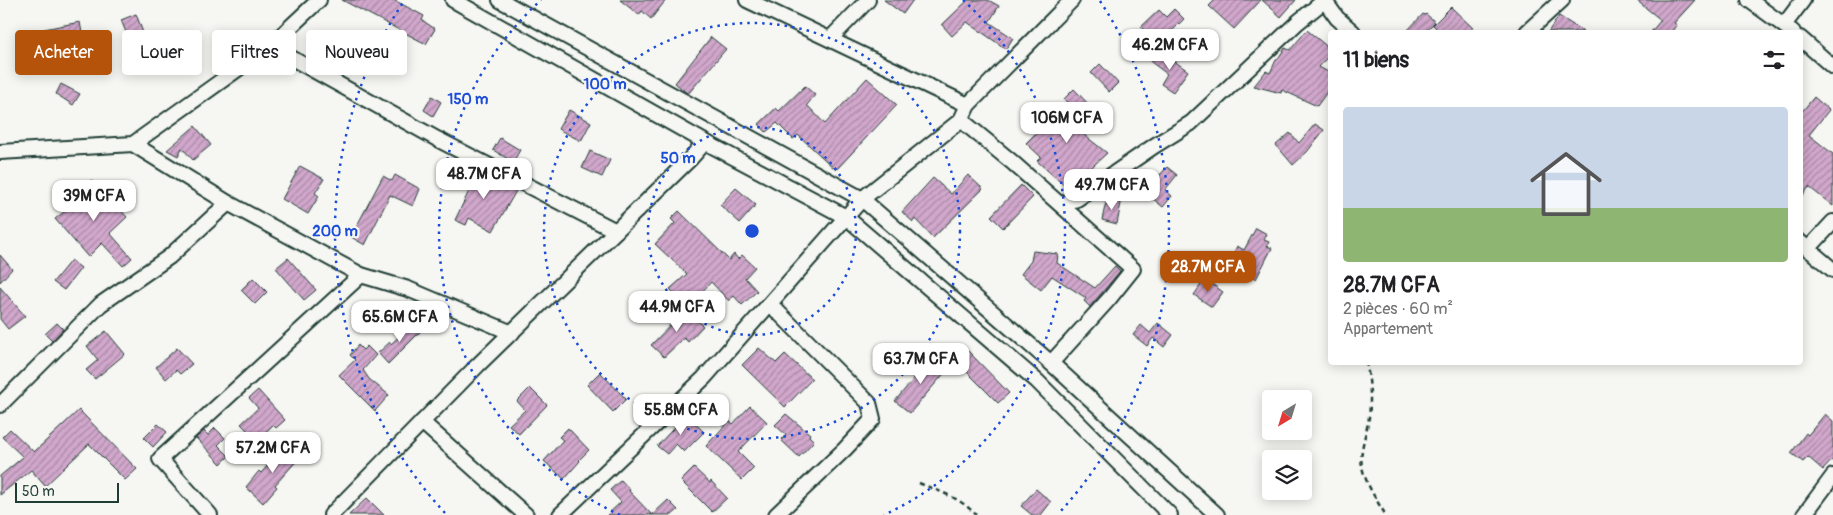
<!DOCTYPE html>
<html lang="fr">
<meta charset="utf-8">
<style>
:root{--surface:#fff;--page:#f2f2f2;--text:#202124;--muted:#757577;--line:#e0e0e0;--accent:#b45309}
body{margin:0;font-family:Pangolin,sans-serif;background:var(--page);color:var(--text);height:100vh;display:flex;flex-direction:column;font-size:19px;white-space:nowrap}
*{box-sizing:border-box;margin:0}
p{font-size:16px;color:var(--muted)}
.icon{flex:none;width:28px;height:28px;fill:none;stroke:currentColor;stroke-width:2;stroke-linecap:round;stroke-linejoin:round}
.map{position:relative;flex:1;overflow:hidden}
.side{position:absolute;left:1328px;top:30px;width:475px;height:335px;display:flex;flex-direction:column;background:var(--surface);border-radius:5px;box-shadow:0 2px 12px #0003}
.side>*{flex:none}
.hud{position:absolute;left:15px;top:30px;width:475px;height:45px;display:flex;gap:10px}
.needle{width:32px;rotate:218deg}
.buttons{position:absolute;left:1262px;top:390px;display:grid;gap:10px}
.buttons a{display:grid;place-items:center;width:50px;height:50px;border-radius:5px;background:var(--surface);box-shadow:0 2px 12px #0003;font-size:25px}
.scale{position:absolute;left:15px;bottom:12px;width:104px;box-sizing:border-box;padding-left:5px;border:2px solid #1f3d34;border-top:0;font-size:14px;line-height:18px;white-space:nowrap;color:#1f3d34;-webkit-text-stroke:4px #f6f6f2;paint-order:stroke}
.price{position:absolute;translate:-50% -42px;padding:0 11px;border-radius:10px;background:#fff;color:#222;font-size:16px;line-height:32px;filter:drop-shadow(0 1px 2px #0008)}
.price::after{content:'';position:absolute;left:50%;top:30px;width:15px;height:11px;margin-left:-8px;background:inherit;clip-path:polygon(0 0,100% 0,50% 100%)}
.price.on{background:var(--accent);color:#fff}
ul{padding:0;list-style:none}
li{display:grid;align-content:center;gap:10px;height:265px;padding:0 15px}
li+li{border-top:1px solid var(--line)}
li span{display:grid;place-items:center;height:155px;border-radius:5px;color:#555}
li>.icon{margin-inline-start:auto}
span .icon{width:90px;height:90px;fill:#fffc;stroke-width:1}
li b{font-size:21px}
h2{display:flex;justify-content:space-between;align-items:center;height:60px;padding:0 15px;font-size:21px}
.pill{padding:0 18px;border-radius:5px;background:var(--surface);box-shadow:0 2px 12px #0003;font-size:18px;line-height:45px}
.pill.on{background:var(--accent);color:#fff}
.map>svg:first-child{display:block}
.building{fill:url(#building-hatch);stroke:#1f3d34}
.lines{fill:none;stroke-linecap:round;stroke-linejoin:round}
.street-casing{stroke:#1f3d34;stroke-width:18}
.path{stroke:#1f3d34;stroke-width:2.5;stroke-dasharray:5 4;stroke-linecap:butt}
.street{stroke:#f6f6f2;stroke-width:14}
.ring{fill:none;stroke:#1d4ed8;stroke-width:2.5;stroke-dasharray:2.5 5}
.centre{fill:#1d4ed8;stroke:#f6f6f2;stroke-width:2.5}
.ring-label{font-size:15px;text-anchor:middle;font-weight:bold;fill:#1d4ed8;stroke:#f6f6f2;stroke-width:4.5;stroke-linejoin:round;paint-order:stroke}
</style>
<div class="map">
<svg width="1833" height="515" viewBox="0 0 1833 515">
<defs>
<pattern id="building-hatch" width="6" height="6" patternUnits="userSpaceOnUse" patternTransform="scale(1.25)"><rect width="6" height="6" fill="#d1a7cc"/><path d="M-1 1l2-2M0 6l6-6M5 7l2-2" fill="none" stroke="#a989a6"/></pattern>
</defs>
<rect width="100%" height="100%" fill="#f6f6f2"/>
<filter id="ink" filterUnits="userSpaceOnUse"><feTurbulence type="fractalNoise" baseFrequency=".02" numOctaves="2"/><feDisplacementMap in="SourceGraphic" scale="10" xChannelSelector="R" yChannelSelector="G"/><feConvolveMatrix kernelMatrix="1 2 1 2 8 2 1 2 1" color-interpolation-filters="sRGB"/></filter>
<g filter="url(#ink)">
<!-- building -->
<g class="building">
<path d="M342,0H394L424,16L422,20L435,29L426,44Z"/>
<path d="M620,0H666L651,19L642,11L639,15Z"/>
<path d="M884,0H913L903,14Z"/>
<path d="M968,0H988L999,6L989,22L1013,38L1006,49L967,22L952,36L942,25Z"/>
<path d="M1215,0H1261L1234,29L1209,6Z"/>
<path d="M1262,0H1296L1281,17Z"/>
<path d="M1636,0H1695L1674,23L1677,25L1671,32H1651L1661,20Z"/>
<path d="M1451,7L1477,32H1440L1433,25Z"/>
<path d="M1174,9L1184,19L1158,45L1141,27L1159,10L1166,17Z"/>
<path d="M136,14L145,38L135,42L142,63L131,67L123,44L130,42L121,20Z"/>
<path d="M1423,14L1425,15L1426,14L1435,22L1425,32H1406Z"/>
<path d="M1559,16L1584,32H1548Z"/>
<path d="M80,22L82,33L46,40L44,29Z"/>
<path d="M1307,30L1330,49V54L1319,67L1330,73V88L1317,106L1282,90L1281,93L1254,86L1266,71L1270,73L1276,60H1277L1285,48L1290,50Z"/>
<path d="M711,37L726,49L688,94L675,83Z"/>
<path d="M1159,50L1188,71L1173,92L1161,84L1167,74L1151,62Z"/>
<path d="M1100,64L1118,83L1109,92L1091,73Z"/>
<path d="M867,78L897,105L836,170L798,135L793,139L777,123L766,132L759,124L776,108L779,111L805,86L815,95L807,105L825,124Z"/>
<path d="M61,84L80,94L73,105L56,94Z"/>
<path d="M1074,89L1092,108L1075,125L1083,134L1107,153L1068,189L1037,161L1041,157L1026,143L1044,125L1047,127L1069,105L1064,99Z"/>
<path d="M432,96L441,102L433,116L424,110Z"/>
<path d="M1814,97L1829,110L1809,135L1833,154V206L1809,187L1800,199V114Z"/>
<path d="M569,110L591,122L581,141L558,129Z"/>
<path d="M1315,124L1324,130L1307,152L1293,165L1276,145L1290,133L1299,143Z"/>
<path d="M195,126L211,145L193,160L182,148L178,156L167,150Z"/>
<path d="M500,138L520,150L513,162L493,150Z"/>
<path d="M590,151L610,160L602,177L582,168Z"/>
<path d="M300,166L324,179L315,193L319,196L308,214L282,199Z"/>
<path d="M468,166L516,191L493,231L469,218L466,225L455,220L471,187L460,180Z"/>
<path d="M1167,167L1177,175L1165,190L1172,196L1163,207L1146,193L1138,191L1141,172L1160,175Z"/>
<path d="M395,175L420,189L413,206L390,195L365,245L351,237L383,176L392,181Z"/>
<path d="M968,175L983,189L933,238L915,219L913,222L902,212L933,178L951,194Z"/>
<path d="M91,180L114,205L115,204L127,217L110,233L132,258L123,266L102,243L88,257L55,219L70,207L67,203Z"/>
<path d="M1021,185L1033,197L1003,228L991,216Z"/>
<path d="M736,188L756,205L740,223L720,205Z"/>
<path d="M1110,195L1121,203L1117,224L1102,220L1105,206Z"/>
<path d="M679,211L729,260L734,254L738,259L742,255L755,267L745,278L757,291L742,305L734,296L729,301L711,282L688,307L670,289L687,274L655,244L675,223L671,219Z"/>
<path d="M1256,228L1267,234L1264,240L1269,242L1267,246L1272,248L1256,279L1228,265L1237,246L1244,250Z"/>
<path d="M1033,251L1058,254L1057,263L1095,288L1115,266L1120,271L1090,307L1084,301L1086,298L1052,276L1041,290L1021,274L1031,261Z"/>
<path d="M0,255L12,269L0,282Z"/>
<path d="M288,258L316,290L304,300L276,268Z"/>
<path d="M71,260L81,268L64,290L53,282Z"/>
<path d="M253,278L267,292L255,304L241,290Z"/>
<path d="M1205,279L1223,292L1212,307L1194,295Z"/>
<path d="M0,287L25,316L8,329L0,319Z"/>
<path d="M686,309L703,326L688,342L684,338L664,357L651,345Z"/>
<path d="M416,321L424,328L388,364L378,353L390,342L391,344Z"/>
<path d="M57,323L63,329L52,341L45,334Z"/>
<path d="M1158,323L1173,335L1164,347L1153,338L1147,346L1133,335L1141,325L1150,333Z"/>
<path d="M106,331L125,354L95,379L86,370L98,360L87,346Z"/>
<path d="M358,345L363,350L367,346L376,355L363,370L369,379L389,395L375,411L339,375L355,360L350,355Z"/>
<path d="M177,348L192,364L180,374L176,370L166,379L156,367Z"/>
<path d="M759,348L776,363L785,354L812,379L785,407L742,365Z"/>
<path d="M968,351L1009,393L998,403L957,362Z"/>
<path d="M932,357L947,370L910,413L895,401Z"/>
<path d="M600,372L626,399L613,412L587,385Z"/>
<path d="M530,388L547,405L519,434L509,425L525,410L517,401Z"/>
<path d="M258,390L285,420L276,428L273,425L257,440L241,424L258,408L249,398Z"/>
<path d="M750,406L767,422L738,452L754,468L742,480L706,446L729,421L733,424Z"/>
<path d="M79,410L137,469L125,480L89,444L45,486L31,470L0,495V476L23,457L2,437L10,429L34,452Z"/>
<path d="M786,414L810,434L809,436L814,441L799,457L781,440L786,435L775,425Z"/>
<path d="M1825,414L1833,421V459L1823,470L1808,457L1803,462L1791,453L1806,433L1808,435Z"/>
<path d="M686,415L704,432L684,452L676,444L667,454L657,446Z"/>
<path d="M158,424L167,432L153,447L144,438Z"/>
<path d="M215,428L225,438L218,445L229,456L221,464L196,438L204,431L208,435Z"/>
<path d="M568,428L589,450L579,460L580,461L564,479L544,461L563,440L559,437Z"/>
<path d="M286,445L300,457L275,485L277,487L263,503L246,487L259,471L261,473Z"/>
<path d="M694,468L710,483L711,481L727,498L712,512L681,481Z"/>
<path d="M621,480L630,490L629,491L652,515H607L621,502L610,490Z"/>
<path d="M1036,489L1051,502L1041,515H1032L1021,506Z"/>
<path d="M367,498L384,515H349Z"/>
<path d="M668,500L678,510L672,515H652Z"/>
</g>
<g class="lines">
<defs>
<g id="street">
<path d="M453,0L705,142L846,217L1037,381L1170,515"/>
<path d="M500,0L862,199L1051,363L1217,515"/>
<path d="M747,0L968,105"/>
<path d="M1324,0L1337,18L1353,32"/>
<path d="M1749,0L1793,32"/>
<path d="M1784,25L1803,0"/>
<path d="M1527,32L1562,0"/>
<path d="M1800,38L1833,67"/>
<path d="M830,39L868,0"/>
<path d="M270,46L437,139L616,231"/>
<path d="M961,120L1012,162L1133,269L1109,299L1051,363"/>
<path d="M133,144L228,203L361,275L408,289L512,333"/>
<path d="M0,152L133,144L270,46L319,0"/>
<path d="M1060,204L1077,199L1154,146L1191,123L1298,22L1325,0"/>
<path d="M1800,242L1833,270"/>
<path d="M1808,249L1833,222"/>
<path d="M770,304L869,403L873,419L845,449L776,515"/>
<path d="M0,405L101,304L169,257L228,203"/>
<path d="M422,422L526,515"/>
<path d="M210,515L160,459L361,275"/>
<path d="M331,515L478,365L690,159L705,142"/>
<path d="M560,515L704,378L862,199L961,120L968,105L1072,0"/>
<path d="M1804,515L1833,476"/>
</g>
</defs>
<!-- street casing -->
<use href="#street" class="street-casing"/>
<!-- path -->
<g class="path">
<path d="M1366,362C1370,379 1371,400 1369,417C1367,432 1359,451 1362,466C1364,480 1378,504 1386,515"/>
<path d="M919,483C940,492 960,497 976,515"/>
</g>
<!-- street -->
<use href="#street" class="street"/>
</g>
</g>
<!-- distance rings -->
<g class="ring">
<circle cx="752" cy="231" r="104"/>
<circle cx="752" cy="231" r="208"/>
<path d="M620 515A313 313 0 0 1 541 0M963 0A313 313 0 0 1 884 515"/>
<path d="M445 513A417 417 0 0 1 404 1M1100 1A417 417 0 0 1 1059 513"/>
</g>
<circle cx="752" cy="231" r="8" class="centre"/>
<g class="ring-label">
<text x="605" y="89">100 m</text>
<text x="468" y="104">150 m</text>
<text x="678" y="163">50 m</text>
<text x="335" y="236">200 m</text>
</g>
</svg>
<div class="buttons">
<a><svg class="needle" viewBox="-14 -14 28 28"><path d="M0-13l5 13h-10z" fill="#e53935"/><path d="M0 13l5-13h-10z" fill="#757577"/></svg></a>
<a><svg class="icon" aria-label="layers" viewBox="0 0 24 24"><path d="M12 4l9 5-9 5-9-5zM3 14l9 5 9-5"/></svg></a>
</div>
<div class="scale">50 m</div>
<b class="price" style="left:1170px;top:71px">46.2M CFA</b>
<b class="price" style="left:1067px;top:144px">106M CFA</b>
<b class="price" style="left:484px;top:200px">48.7M CFA</b>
<b class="price" style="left:1112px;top:211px">49.7M CFA</b>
<b class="price" style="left:94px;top:222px">39M CFA</b>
<b class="price on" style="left:1208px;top:293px">28.7M CFA</b>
<b class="price" style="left:677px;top:333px">44.9M CFA</b>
<b class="price" style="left:400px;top:343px">65.6M CFA</b>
<b class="price" style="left:921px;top:385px">63.7M CFA</b>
<b class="price" style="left:681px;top:436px">55.8M CFA</b>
<b class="price" style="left:273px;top:474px">57.2M CFA</b>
<div class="hud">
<a class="pill on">Acheter</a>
<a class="pill">Louer</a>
<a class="pill">Filtres</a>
<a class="pill">Nouveau</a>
</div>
<section class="side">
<h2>11 biens<svg class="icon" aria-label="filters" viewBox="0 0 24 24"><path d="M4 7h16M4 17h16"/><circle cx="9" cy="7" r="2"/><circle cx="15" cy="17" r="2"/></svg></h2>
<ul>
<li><span style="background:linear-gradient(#c9d6e8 65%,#8fb573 0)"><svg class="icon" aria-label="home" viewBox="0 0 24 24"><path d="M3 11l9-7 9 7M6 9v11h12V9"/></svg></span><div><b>28.7M CFA</b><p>2 pièces · 60 m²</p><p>Appartement</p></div></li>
</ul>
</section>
</div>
